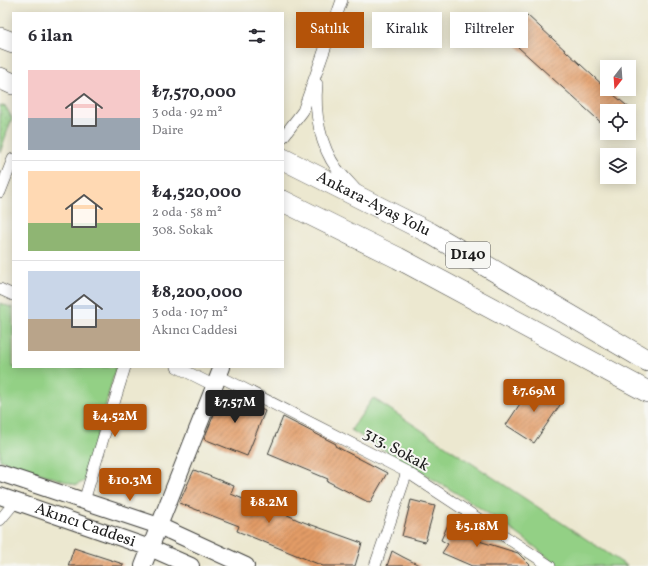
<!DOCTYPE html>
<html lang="tr">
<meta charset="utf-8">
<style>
:root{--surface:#fff;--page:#f7f7f7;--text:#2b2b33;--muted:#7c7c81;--line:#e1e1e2;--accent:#b45309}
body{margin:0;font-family:Vollkorn,serif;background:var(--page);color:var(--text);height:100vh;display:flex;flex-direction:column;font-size:15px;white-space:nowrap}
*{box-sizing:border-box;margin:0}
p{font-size:13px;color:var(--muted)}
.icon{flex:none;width:22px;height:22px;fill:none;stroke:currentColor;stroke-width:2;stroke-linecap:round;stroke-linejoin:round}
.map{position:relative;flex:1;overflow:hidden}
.panel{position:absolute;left:12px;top:12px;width:272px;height:356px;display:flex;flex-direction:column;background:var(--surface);border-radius:0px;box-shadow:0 2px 10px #0003}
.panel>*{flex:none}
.hud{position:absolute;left:296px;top:12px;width:292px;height:36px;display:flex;gap:8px}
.needle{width:26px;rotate:197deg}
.fabs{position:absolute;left:600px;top:60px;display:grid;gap:8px}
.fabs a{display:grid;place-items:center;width:36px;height:36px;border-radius:0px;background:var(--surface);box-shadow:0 2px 10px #0003;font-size:20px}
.price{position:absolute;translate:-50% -34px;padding:0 9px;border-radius:4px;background:var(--accent);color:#fff;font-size:13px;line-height:26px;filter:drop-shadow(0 1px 2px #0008)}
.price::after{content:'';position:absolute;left:50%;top:24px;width:12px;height:9px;margin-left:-6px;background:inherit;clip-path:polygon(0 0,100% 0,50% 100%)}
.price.active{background:#222;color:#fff}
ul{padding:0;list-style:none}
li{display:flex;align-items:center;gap:12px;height:100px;padding:0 16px}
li+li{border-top:1px solid var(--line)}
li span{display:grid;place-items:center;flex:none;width:112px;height:80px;border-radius:0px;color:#555}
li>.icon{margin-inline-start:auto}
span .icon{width:48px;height:48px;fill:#fffc;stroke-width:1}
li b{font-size:17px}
h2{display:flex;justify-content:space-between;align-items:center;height:48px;padding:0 16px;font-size:17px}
.pill{padding:0 14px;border-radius:0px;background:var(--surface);box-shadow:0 2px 10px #0003;font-size:14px;line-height:36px}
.pill.active{background:var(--accent);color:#fff}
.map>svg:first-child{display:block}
.grass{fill:url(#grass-dots);stroke:#587650}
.park{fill:#93d085;stroke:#587650}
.building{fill:url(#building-hatch)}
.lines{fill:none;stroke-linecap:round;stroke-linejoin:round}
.street-casing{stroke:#3b3b37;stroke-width:12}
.secondary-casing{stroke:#3b3b37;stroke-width:18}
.highway-casing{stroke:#3b3b37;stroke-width:22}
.street{stroke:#fff;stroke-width:11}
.secondary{stroke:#fff;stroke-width:16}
.highway{stroke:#fff;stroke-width:21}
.labels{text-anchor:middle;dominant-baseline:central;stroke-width:4;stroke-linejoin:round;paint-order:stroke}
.shield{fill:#f6f6f2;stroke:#5d5d5c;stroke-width:1}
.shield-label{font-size:15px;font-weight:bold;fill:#1c1c1c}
.street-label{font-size:16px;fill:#1c1c1c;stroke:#f6f6f2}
</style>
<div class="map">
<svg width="648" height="566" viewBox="0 0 648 566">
<defs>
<pattern id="grass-dots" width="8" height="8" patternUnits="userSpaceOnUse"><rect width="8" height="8" fill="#93d085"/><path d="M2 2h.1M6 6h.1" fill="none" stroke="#7eb272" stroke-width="1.8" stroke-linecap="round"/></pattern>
<pattern id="building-hatch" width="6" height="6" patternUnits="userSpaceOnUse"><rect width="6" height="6" fill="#e29b66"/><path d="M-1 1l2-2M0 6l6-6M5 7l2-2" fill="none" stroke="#b67e53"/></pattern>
</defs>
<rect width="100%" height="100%" fill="#f6f6f2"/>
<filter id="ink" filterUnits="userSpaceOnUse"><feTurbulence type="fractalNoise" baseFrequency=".025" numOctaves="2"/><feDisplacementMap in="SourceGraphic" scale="8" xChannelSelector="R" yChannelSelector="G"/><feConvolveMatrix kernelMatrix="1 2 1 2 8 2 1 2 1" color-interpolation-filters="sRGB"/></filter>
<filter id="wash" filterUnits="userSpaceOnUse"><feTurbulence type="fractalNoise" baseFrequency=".012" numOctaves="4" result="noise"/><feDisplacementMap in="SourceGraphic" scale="16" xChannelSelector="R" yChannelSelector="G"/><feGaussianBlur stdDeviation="0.9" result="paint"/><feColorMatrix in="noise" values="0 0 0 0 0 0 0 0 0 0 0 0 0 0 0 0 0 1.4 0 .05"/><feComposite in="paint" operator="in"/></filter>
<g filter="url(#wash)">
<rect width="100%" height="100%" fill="#ece8d0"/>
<!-- grass -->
<path class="grass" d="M0,105L6,107L12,118L0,153Z"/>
<!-- park -->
<g class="park">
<path d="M0,303L13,308V367H116L85,481L76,485L0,460Z"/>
<path d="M373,398L627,566H558C496,512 421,473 351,430Z"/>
</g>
<g id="blocks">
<!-- building -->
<g class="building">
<path d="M527,15L607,89L633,111H607V128L507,37Z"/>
<path d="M533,384L562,402L534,443L506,425Z"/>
<path d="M223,392L265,411L247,456L204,439Z"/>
<path d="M283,417L336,444L335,446L387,473L370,503L327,481L328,479L268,454Z"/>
<path d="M194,470L234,486L231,494L248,501L250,497L298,520L362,543L355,566H323L237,531L239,526L179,503Z"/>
<path d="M411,500L435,506L425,542L402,536Z"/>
<path d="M451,518L469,526L481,537L479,541L518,553L531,566H472L442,553L448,544L441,540Z"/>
<path d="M74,548L123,564V566H68Z"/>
<path d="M392,551L403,557L421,566H387Z"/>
</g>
</g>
</g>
<g filter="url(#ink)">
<use href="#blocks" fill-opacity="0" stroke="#3b3b37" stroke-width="1"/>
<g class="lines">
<defs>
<g id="street">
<path d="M317,84C314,112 320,146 337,169C343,176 350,183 356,190"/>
<path d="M283,137L303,111L342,0"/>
<path d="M0,192L13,159"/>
<path d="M0,289L13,295"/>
<path d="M177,367L215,386"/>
<path d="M219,376L407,472L550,566"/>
<path d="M84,501L125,367"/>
<path d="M0,520L15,502"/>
<path d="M375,566L407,472"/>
</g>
<g id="secondary">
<path d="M0,473L159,526L246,566"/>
<path id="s1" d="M0,496L150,548L191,566"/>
<path d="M143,566L222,367"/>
</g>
<g id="highway">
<path d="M0,38L13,43"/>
<path d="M0,78L13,84"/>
<path id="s2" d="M283,159L430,233L648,361"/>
<path d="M283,201L398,258L648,392"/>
</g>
</defs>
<!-- street casing -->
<use href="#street" class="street-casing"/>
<!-- secondary casing -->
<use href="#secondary" class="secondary-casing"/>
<!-- highway casing -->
<use href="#highway" class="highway-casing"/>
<!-- street -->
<use href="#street" class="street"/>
<!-- secondary -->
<use href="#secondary" class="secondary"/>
<!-- highway -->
<use href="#highway" class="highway"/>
</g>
</g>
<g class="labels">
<!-- shield labels -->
<rect class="shield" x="446" y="242" width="44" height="26" rx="3"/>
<g class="shield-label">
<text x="468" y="255">D140</text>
</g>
<!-- street labels -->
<g class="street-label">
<text stroke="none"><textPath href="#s2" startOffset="101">Ankara-Ayaş Yolu</textPath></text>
<text transform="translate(396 450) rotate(29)">313. Sokak</text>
<text stroke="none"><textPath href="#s1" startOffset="90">Akıncı Caddesi</textPath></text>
</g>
</g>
</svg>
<div class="fabs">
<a><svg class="needle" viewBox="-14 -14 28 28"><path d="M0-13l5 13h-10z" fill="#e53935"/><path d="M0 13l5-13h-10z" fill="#7c7c81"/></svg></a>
<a><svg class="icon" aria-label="locate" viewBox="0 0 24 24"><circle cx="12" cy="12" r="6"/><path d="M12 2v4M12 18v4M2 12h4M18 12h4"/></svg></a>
<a><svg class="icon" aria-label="layers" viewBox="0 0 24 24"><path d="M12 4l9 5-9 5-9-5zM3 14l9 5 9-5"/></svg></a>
</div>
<b class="price" style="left:534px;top:413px">₺7.69M</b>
<b class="price active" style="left:235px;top:424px">₺7.57M</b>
<b class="price" style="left:115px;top:438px">₺4.52M</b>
<b class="price" style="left:130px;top:502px">₺10.3M</b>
<b class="price" style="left:269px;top:524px">₺8.2M</b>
<b class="price" style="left:477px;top:548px">₺5.18M</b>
<div class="hud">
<a class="pill active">Satılık</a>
<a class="pill">Kiralık</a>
<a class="pill">Filtreler</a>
</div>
<section class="panel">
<h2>6 ilan<svg class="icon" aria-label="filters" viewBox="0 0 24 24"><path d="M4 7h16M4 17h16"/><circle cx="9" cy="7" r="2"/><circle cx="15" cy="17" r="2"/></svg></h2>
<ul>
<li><span style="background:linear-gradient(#f6c9c9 60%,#9aa5b1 0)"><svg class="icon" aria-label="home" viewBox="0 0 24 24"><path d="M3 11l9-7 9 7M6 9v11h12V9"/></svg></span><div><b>₺7,570,000</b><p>3 oda · 92 m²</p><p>Daire</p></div></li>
<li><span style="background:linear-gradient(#ffd9b3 65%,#8fb573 0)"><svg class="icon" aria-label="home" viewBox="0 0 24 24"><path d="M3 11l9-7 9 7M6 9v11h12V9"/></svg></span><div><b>₺4,520,000</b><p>2 oda · 58 m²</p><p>308. Sokak</p></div></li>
<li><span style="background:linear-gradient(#c9d6e8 60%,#b9a48a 0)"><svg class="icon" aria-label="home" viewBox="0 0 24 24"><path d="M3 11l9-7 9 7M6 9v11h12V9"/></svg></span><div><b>₺8,200,000</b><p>3 oda · 107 m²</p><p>Akıncı Caddesi</p></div></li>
</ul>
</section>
</div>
